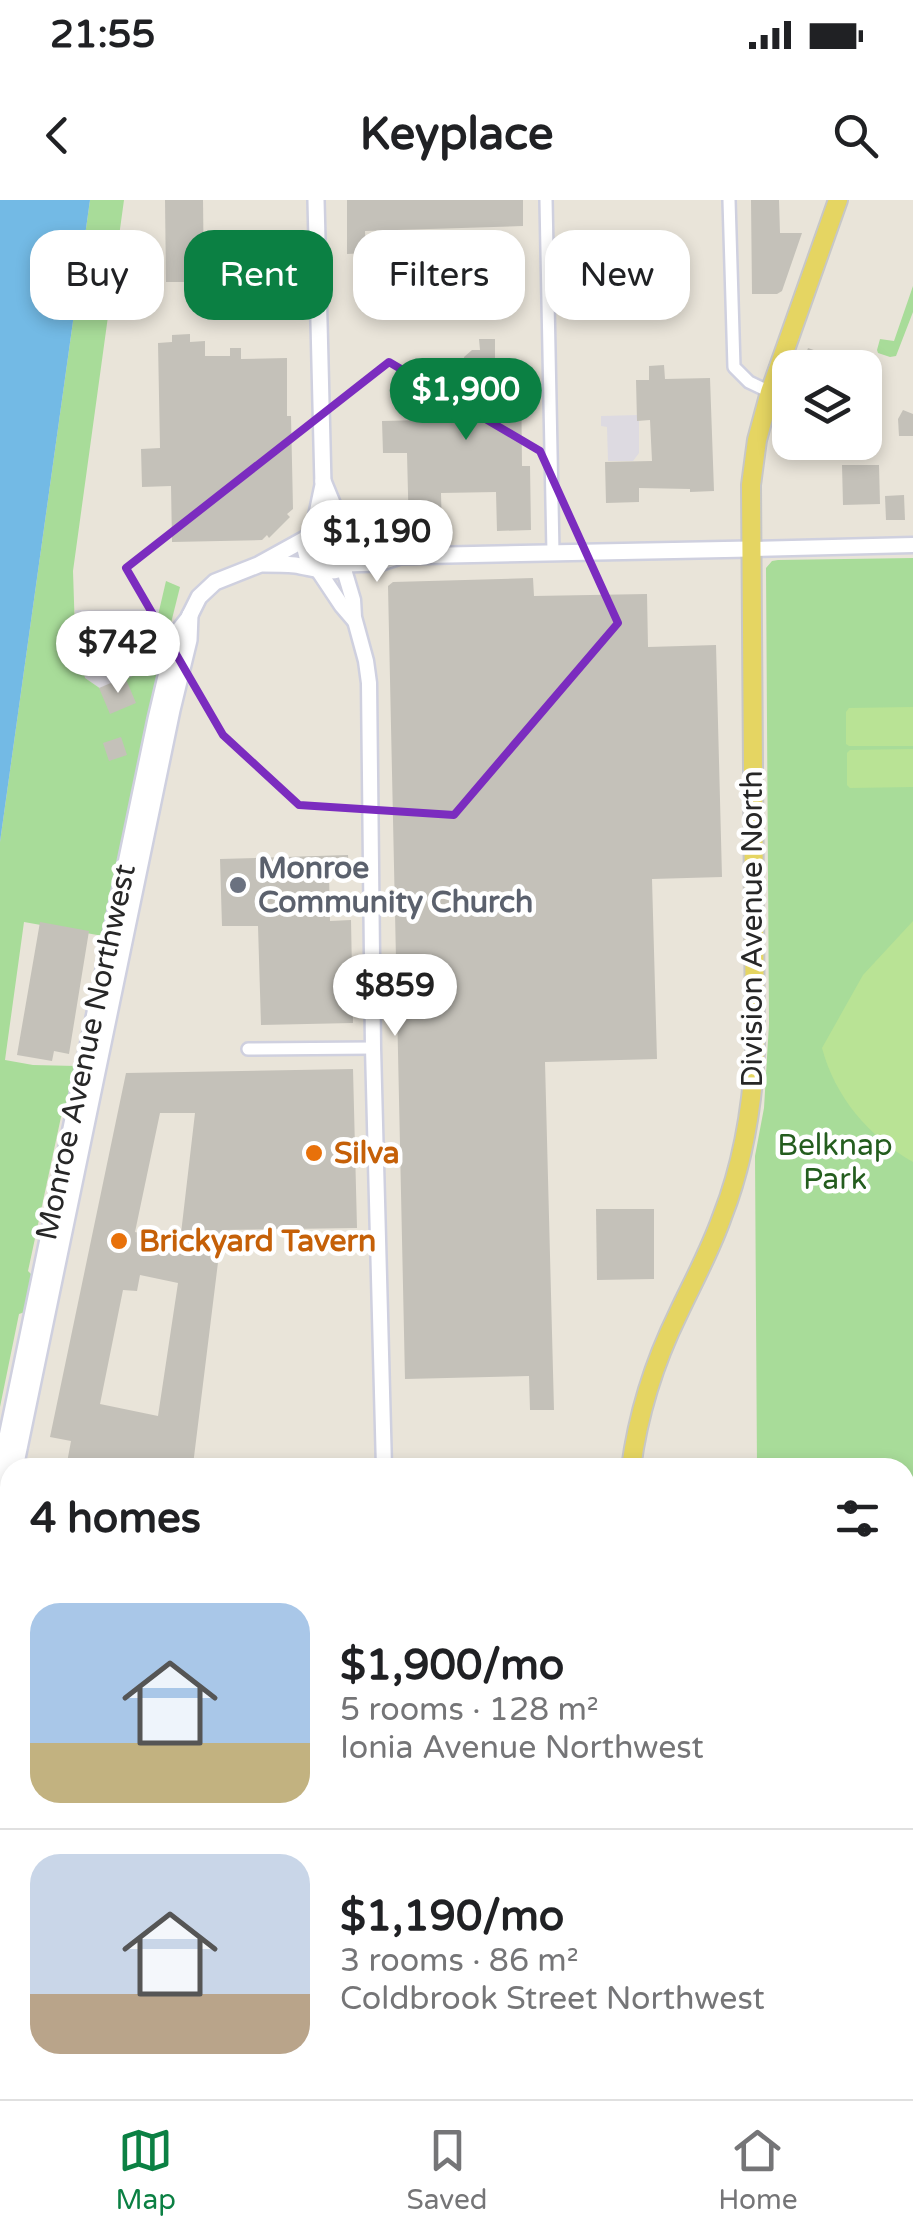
<!DOCTYPE html>
<meta charset="utf-8">
<style>
:root{--surface:#fff;--page:#f2f2f2;--text:#202124;--muted:#757577;--line:#e0e0e0;--accent:#0b8043}
body{margin:0;font-family:"Varela Round",sans-serif;background:var(--page);color:var(--text);height:100vh;display:flex;flex-direction:column;font-size:38px;white-space:nowrap}
*{box-sizing:border-box;margin:0}
p{font-size:32px;color:var(--muted)}
.icon{flex:none;width:55px;height:55px;fill:none;stroke:currentColor;stroke-width:2;stroke-linecap:round;stroke-linejoin:round}
.map{position:relative;flex:1;overflow:hidden}
.side{position:absolute;left:0px;top:1258px;width:915px;height:642px;display:flex;flex-direction:column;background:var(--surface);border-radius:30px 30px 0 0;box-shadow:0 5px 15px #0003}
.side>*{flex:none}
.guide{position:absolute;left:30px;top:30px;width:855px;height:90px;display:flex;gap:20px}
.controls{position:absolute;left:772px;top:150px;display:grid;gap:20px}
.controls a{display:grid;place-items:center;width:110px;height:110px;border-radius:20px;background:var(--surface);box-shadow:0 5px 15px #0003;font-size:50px}
.price{position:absolute;translate:-50% -85px;padding:0 22px;border-radius:35px;background:#fff;color:#222;font-size:32px;line-height:65px;filter:drop-shadow(0 2px 5px #0008)}
.price::after{content:'';position:absolute;left:50%;top:60px;width:30px;height:22px;margin-left:-15px;background:inherit;clip-path:polygon(0 0,100% 0,50% 100%)}
.price.on{background:var(--accent);color:#fff}
ul{padding:0;list-style:none}
li{display:flex;align-items:center;gap:30px;height:250px;padding:0 30px}
li+li{border-top:2px solid var(--line)}
li span{display:grid;place-items:center;flex:none;width:280px;height:200px;border-radius:30px;color:#555}
li>.icon{margin-inline-start:auto}
span .icon{width:120px;height:120px;fill:#fffc;stroke-width:1}
li b{font-size:42px}
h2{display:flex;justify-content:space-between;align-items:center;height:120px;padding:0 30px;font-size:42px}
.tag{padding:0 35px;border-radius:30px;background:var(--surface);box-shadow:0 5px 15px #0003;font-size:35px;line-height:90px}
.tag.on{background:var(--accent);color:#fff}
.status{display:flex;justify-content:space-between;align-items:center;height:70px;padding:0 50px;background:var(--surface);direction:ltr}
.status svg{height:28px;fill:currentColor}
header{display:flex;justify-content:space-between;align-items:center;height:130px;padding:0 30px;background:var(--surface);font-size:45px;font-weight:700}
.tab-bar{display:flex;justify-content:space-around;align-items:center;height:140px;border-top:2px solid var(--line);background:var(--surface);font-size:28px;color:var(--muted)}
.tab-bar a{display:grid;justify-items:center;gap:5px}
.tab-bar .on{color:var(--accent)}
.map>svg:first-child{display:block}
.industrial{fill:#dddae1}
.green{fill:#a8dc99}
.pitch{fill:#b9e395}
.water{fill:#73bae5}
.building{fill:#c4c1b9;fill-rule:evenodd}
.lines{fill:none;stroke-linecap:round;stroke-linejoin:round}
.minor-casing{stroke:#cfd0df;stroke-width:16}
.tertiary-casing{stroke:#cfd0df;stroke-width:19}
.secondary-casing{stroke:#cfd0df;stroke-width:20}
.primary-casing{stroke:#c7c7c7;stroke-width:22}
.minor{stroke:#fff;stroke-width:11}
.tertiary{stroke:#fff;stroke-width:14}
.secondary{stroke:#fff;stroke-width:15}
.primary{stroke:#e5d562;stroke-width:18}
.marked{fill:none;stroke:#7b2cbf;stroke-width:8;stroke-linejoin:round}
.worship-dot{fill:#6b7280;stroke:#fff;stroke-width:4}
.food-dot{fill:#e8710a;stroke:#fff;stroke-width:4}
.labels{text-anchor:middle;dominant-baseline:central;stroke-width:9;stroke-linejoin:round;paint-order:stroke}
.worship-label{font-size:30px;font-weight:bold;fill:#5b616d;stroke:#fff;text-anchor:start}
.street-label{font-size:30px;fill:#272727;stroke:#fff}
.park-label{font-size:30px;fill:#245d1e;stroke:#fff}
.food-label{font-size:30px;font-weight:bold;fill:#c56008;stroke:#fff;text-anchor:start}
</style>
<div class="status"><b>21:55</b><svg viewBox="0 0 49 12"><path d="M0 12V9h3v3zM5 12V6h3v6zM10 12V3h3v9zM15 12V0h3v12zM26 1h20v11H26zM47 4h2v5h-2z"/></svg></div>
<header><svg class="icon" aria-label="back" viewBox="0 0 24 24"><path d="M15 5l-7 7 7 7"/></svg>Keyplace<svg class="icon" aria-label="search" viewBox="0 0 24 24"><circle cx="10" cy="10" r="6"/><path d="M15 15l6 6"/></svg></header>
<div class="map">
<svg width="913" height="1899" viewBox="0 0 913 1899">
<rect width="100%" height="100%" fill="#e9e4d9"/>
<!-- industrial -->
<g class="industrial">
<path d="M639,215V253L633,261H608L607,227L601,226V216Z"/>
<path d="M159,409L145,471L101,489L85,478L75,432V410Z"/>
</g>
<!-- green -->
<g class="green">
<path d="M90,0H124L73,371L75,432L85,478L101,489L145,471L166,381L180,387L152,499L103,736L24,722L5,860L33,865L76,866L67,912L61,917L28,1071L32,1075L25,1112L19,1114L0,1207V642Z"/>
<path d="M913,86V112L896,156L890,157L878,153L877,150L880,139L894,141Z"/>
<path d="M913,358V1371H905V1268H757L755,956L764,908L769,824L766,368L772,361L778,360Z"/>
<rect x="905" y="1523" width="8" height="262"/>
<rect x="651" y="1890" width="101" height="9"/>
</g>
<!-- pitch -->
<g class="pitch">
<path d="M913,507V546H849L846,544V512L849,508Z"/>
<path d="M913,549V587L850,588L847,585V553L850,550Z"/>
<path d="M913,721V962C869,937 835,897 822,848L863,775Z"/>
</g>
<!-- water -->
<path class="water" d="M0,0H90L0,642Z"/>
<!-- building -->
<g class="building">
<path d="M165,0H203L204,82H166Z"/>
<path d="M347,0H523V26L365,31L366,53L347,54Z"/>
<path d="M751,0H779L780,33H802L782,91L777,94H752Z"/>
<path d="M190,134V142L205,141V156H230V148H241V159L287,158V216H291L293,309L287,314L290,317L269,338L267,335L262,340L172,342L171,286L142,287L141,249L160,248L158,143L172,142V135Z"/>
<path d="M479,139H495V169L521,168L522,266H530L531,330L497,331L496,292L441,293L442,333L409,334L407,253H383L382,221L426,220L425,170L465,169L464,157L472,150H480Z"/>
<path d="M808,148L860,166V168H801Z"/>
<path d="M664,165L665,179L710,178L714,291L690,292V289L639,288V302L606,303L605,262L652,261L650,220L637,221L636,180H649V166Z"/>
<path d="M903,210L913,214V236H899L898,219Z"/>
<path d="M842,265H879L880,304L843,305Z"/>
<path d="M904,295L905,320H886L885,296Z"/>
<path d="M533,378L534,396L647,394L648,447L716,445L722,677L652,679L657,859L545,862L554,1210H530L529,1176L405,1179L388,386L393,382Z"/>
<path d="M125,477L136,503L110,514L99,488Z"/>
<path d="M121,537L127,555L109,561L103,543Z"/>
<path d="M348,655L349,673L329,674L330,721L351,720L353,823L261,825L258,726H222L220,659Z"/>
<path d="M40,722L89,731L69,854L54,851L52,861L17,855Z"/>
<path d="M353,869L357,1028L222,1030L193,1265L184,1264V1268H66L71,1241L50,1237L126,873ZM160,913H195L180,1042L135,1032ZM140,1075L178,1083L158,1216L100,1204L123,1090L137,1091Z"/>
<path d="M596,1009H654V1079L597,1080Z"/>
</g>
<g class="lines">
<defs>
<g id="minor">
<path d="M546,0L553,353"/>
<path d="M729,0L734,167L749,182L770,192"/>
<path d="M248,849L373,848"/>
<path d="M0,1343H10"/>
<path d="M905,1856H913"/>
<path d="M211,1890L212,1899"/>
<path d="M591,1890V1899"/>
</g>
<g id="tertiary">
<path d="M750,349L913,345"/>
<path d="M345,364V373L353,400L354,417L366,461L369,483L373,848L384,1268"/>
<path d="M318,370L342,406L354,420"/>
<path d="M0,1729H10"/>
<path d="M400,1890V1899"/>
</g>
<g id="secondary">
<path d="M316,0L323,285L314,328L305,349L308,361L318,370"/>
<path d="M262,364C273,364 284,364 295,365C318,368 352,385 349,344L323,281"/>
<path d="M345,364L379,363L397,357"/>
<path d="M15,1268L172,510L189,440L190,415"/>
<path d="M0,1296L3,1256L156,519L176,434L188,419L199,397L215,382L258,365L325,328L338,331L360,345L400,356L750,349"/>
<path d="M0,1613L3,1619V1668L0,1684"/>
<path d="M0,1746L1,1899"/>
</g>
<g id="primary">
<path d="M631,1268C638,1214 654,1163 678,1114C693,1082 710,1051 722,1017C743,964 752,909 755,852L751,285L757,240L770,192L838,0"/>
<path d="M636,1890V1899"/>
</g>
</defs>
<!-- minor casing -->
<use href="#minor" class="minor-casing"/>
<!-- tertiary casing -->
<use href="#tertiary" class="tertiary-casing"/>
<!-- secondary casing -->
<use href="#secondary" class="secondary-casing"/>
<!-- primary casing -->
<use href="#primary" class="primary-casing"/>
<!-- minor -->
<use href="#minor" class="minor"/>
<!-- tertiary -->
<use href="#tertiary" class="tertiary"/>
<!-- secondary -->
<use href="#secondary" class="secondary"/>
<!-- primary -->
<use href="#primary" class="primary"/>
</g>
<!-- marked area -->
<path class="marked" d="M389,162L540,251L618,423L454,615L299,605L223,535L126,368Z"/>
<!-- markers -->
<circle class="worship-dot" cx="238" cy="685" r="10"/>
<g class="food-dot">
<circle cx="314" cy="953" r="10"/>
<circle cx="119" cy="1041" r="10"/>
</g>
<g class="labels">
<!-- worship labels -->
<g class="worship-label">
<text x="258" y="668">Monroe<tspan x="258" dy="34">Community Church</tspan></text>
</g>
<!-- street labels -->
<g class="street-label">
<text transform="translate(752 729) rotate(-90)">Division Avenue North</text>
<text transform="translate(86 852) rotate(-78)">Monroe Avenue Northwest</text>
</g>
<!-- park labels -->
<g class="park-label">
<text x="835" y="945">Belknap<tspan x="835" dy="34">Park</tspan></text>
</g>
<!-- food labels -->
<g class="food-label">
<text x="334" y="953">Silva</text>
<text x="139" y="1041">Brickyard Tavern</text>
</g>
</g>
</svg>
<div class="controls">
<a><svg class="icon" aria-label="layers" viewBox="0 0 24 24"><path d="M12 4l9 5-9 5-9-5zM3 14l9 5 9-5"/></svg></a>
</div>
<b class="price on" style="left:466px;top:243px">$1,900</b>
<b class="price" style="left:377px;top:385px">$1,190</b>
<b class="price" style="left:118px;top:496px">$742</b>
<b class="price" style="left:395px;top:839px">$859</b>
<div class="guide">
<a class="tag">Buy</a>
<a class="tag on">Rent</a>
<a class="tag">Filters</a>
<a class="tag">New</a>
</div>
<section class="side">
<h2>4 homes<svg class="icon" aria-label="filters" viewBox="0 0 24 24"><path d="M4 7h16M4 17h16"/><circle cx="9" cy="7" r="2"/><circle cx="15" cy="17" r="2"/></svg></h2>
<ul>
<li><span style="background:linear-gradient(#a9c7e8 70%,#c2b280 0)"><svg class="icon" aria-label="home" viewBox="0 0 24 24"><path d="M3 11l9-7 9 7M6 9v11h12V9"/></svg></span><div><b>$1,900/mo</b><p>5 rooms · 128 m²</p><p>Ionia Avenue Northwest</p></div></li>
<li><span style="background:linear-gradient(#c9d6e8 70%,#b9a48a 0)"><svg class="icon" aria-label="home" viewBox="0 0 24 24"><path d="M3 11l9-7 9 7M6 9v11h12V9"/></svg></span><div><b>$1,190/mo</b><p>3 rooms · 86 m²</p><p>Coldbrook Street Northwest</p></div></li>
</ul>
</section>
</div>
<nav class="tab-bar">
<a class="on"><svg class="icon" aria-label="map" viewBox="0 0 24 24"><path d="M3 6l6-2 6 2 6-2v14l-6 2-6-2-6 2zM9 4v14M15 6v14"/></svg>Map</a>
<a><svg class="icon" aria-label="saved" viewBox="0 0 24 24"><path d="M7 4h10v16l-5-4-5 4z"/></svg>Saved</a>
<a><svg class="icon" aria-label="home" viewBox="0 0 24 24"><path d="M3 11l9-7 9 7M6 9v11h12V9"/></svg>Home</a>
</nav>
